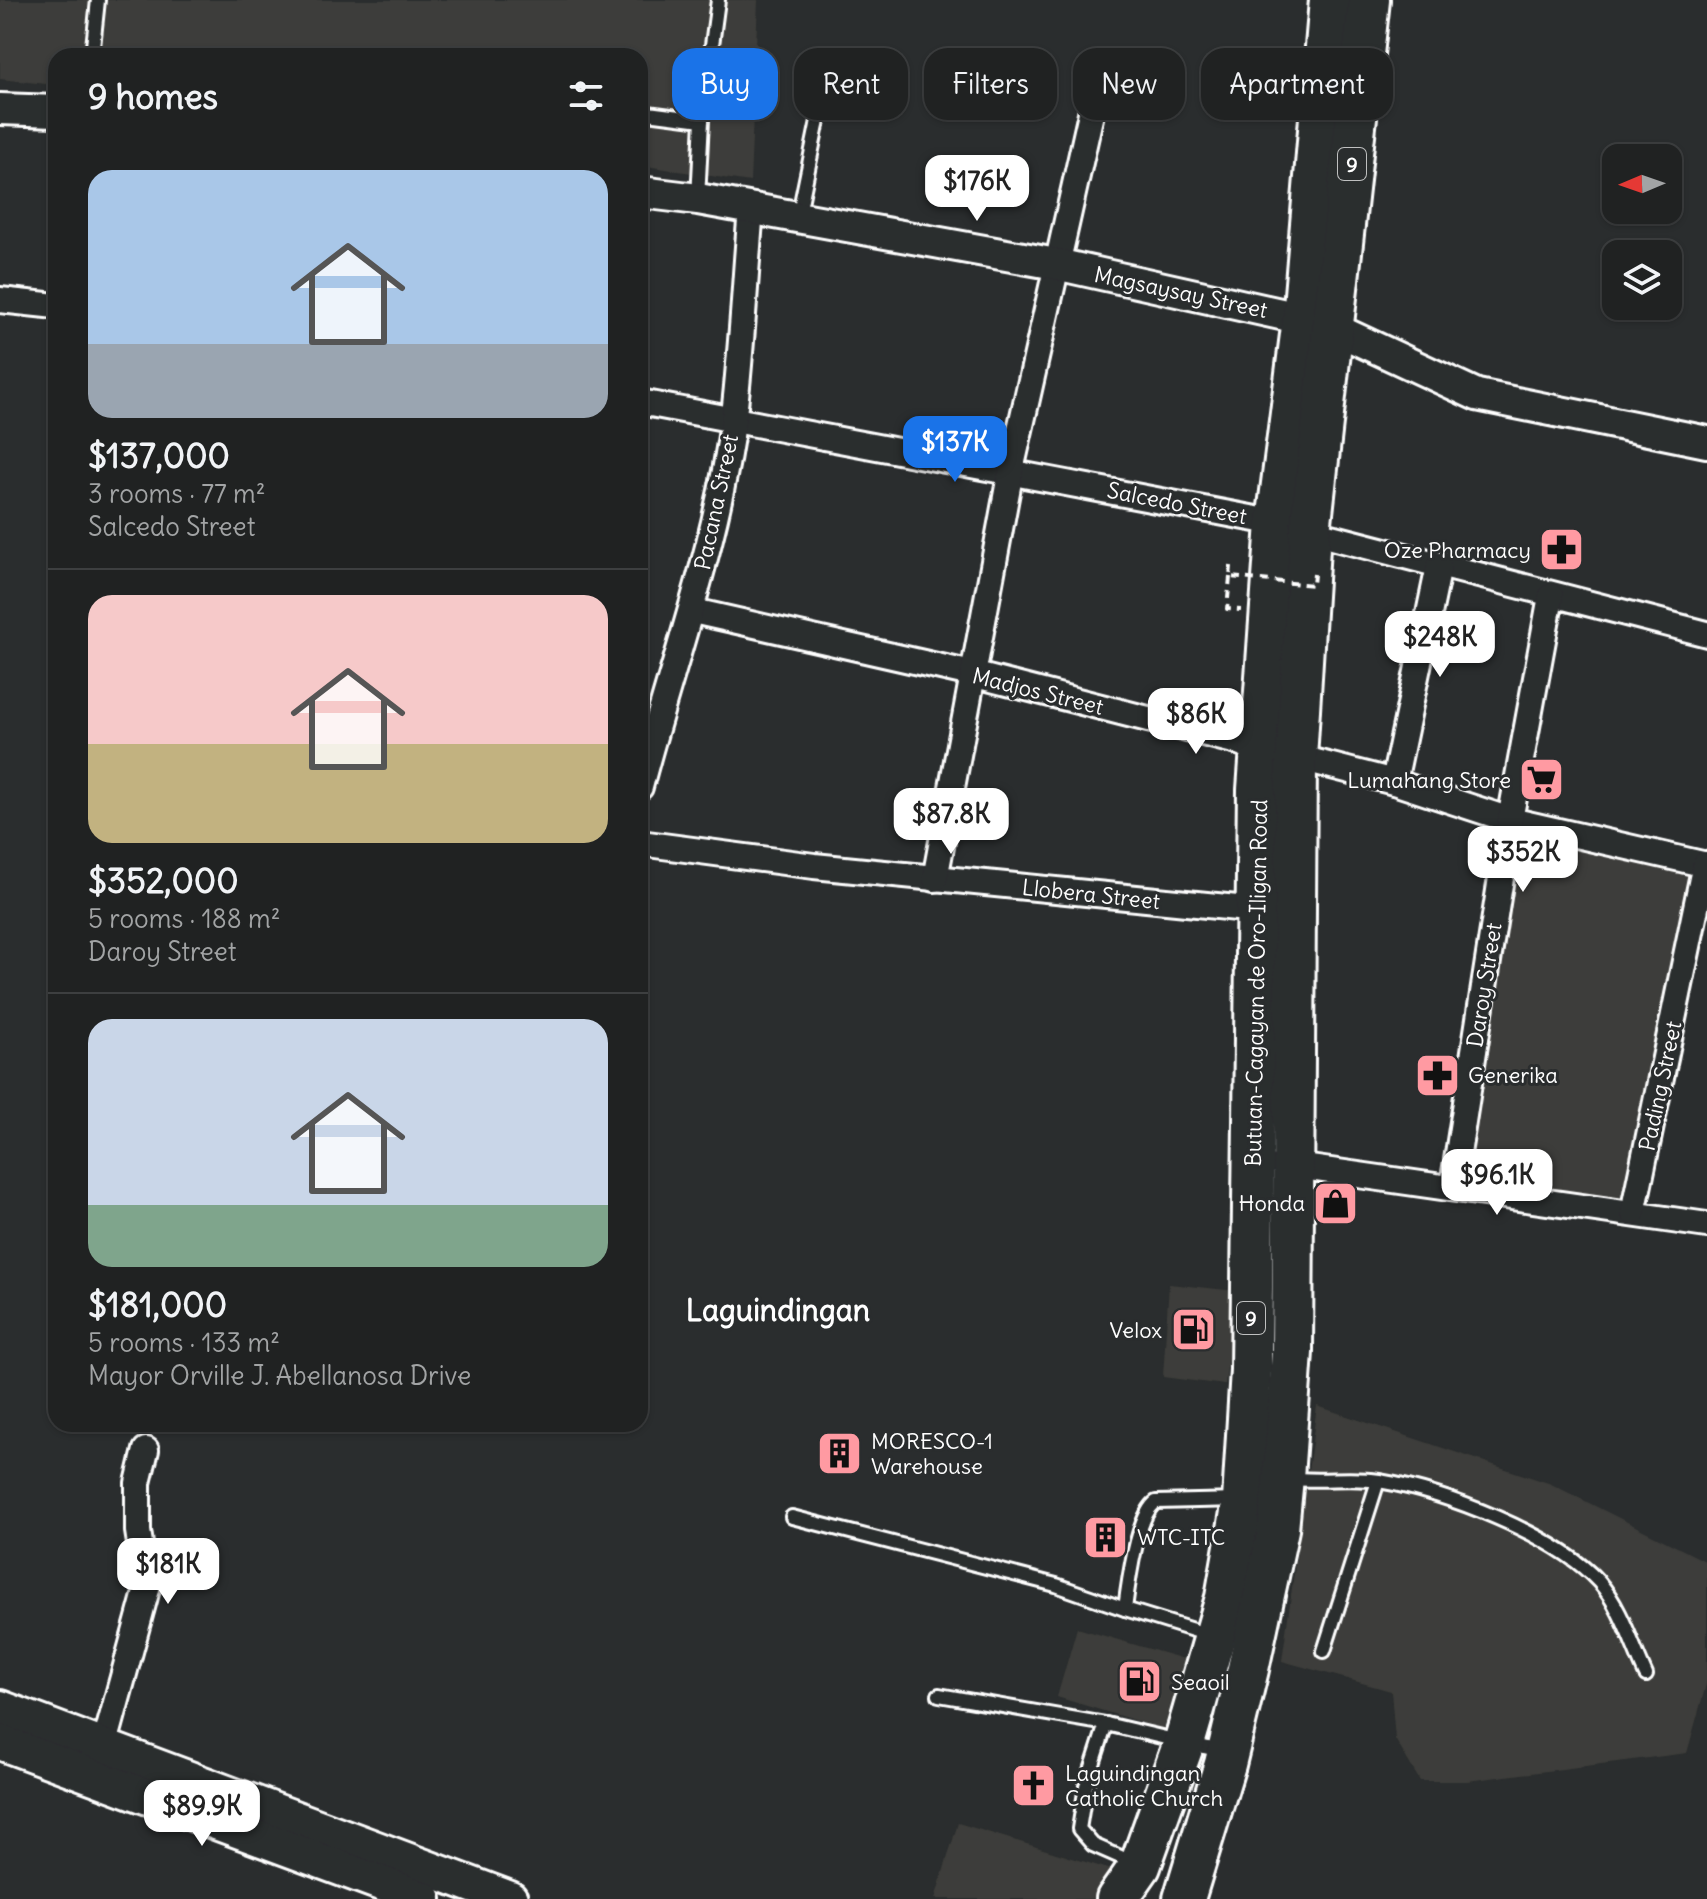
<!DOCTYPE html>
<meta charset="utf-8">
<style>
:root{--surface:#202222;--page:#2d2f2f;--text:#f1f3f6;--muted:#a2a4a5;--line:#3d3f40;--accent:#1a73e8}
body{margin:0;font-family:Delius,sans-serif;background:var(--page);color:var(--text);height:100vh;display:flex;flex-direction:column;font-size:30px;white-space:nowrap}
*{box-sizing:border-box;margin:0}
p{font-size:26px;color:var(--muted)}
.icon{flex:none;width:44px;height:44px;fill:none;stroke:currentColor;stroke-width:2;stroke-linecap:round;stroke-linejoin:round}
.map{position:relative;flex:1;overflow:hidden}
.drawer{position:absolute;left:48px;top:48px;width:600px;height:1384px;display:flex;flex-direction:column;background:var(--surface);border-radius:24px;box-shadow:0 2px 6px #0004,0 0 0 2px var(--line)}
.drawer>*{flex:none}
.banner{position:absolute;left:672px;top:48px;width:760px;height:72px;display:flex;gap:16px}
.needle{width:52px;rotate:268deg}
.tools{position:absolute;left:1602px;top:144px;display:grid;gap:16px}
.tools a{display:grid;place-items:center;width:80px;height:80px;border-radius:16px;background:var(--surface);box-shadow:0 2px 6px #0004,0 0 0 2px var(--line);font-size:40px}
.price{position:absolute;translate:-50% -68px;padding:0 18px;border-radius:16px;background:#fff;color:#222;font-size:26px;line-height:52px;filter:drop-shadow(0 2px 4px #0008)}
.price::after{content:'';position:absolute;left:50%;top:48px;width:24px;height:18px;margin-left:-12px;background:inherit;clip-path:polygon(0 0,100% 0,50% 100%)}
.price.selected{background:var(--accent);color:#fff}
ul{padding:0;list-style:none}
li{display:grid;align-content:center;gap:16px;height:424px;padding:0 40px}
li+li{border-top:2px solid var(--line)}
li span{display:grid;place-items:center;height:248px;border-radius:24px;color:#555}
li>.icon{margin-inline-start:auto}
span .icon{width:144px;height:144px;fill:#fffc;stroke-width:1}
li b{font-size:34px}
h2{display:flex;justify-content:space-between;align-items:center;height:96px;padding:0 40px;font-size:34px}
.tag{padding:0 28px;border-radius:24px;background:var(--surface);box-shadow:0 2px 6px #0004,0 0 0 2px var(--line);font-size:28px;line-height:72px}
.tag.selected{background:var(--accent);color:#fff}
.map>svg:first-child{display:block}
.built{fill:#3e3e3a}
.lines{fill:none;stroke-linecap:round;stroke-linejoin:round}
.service-casing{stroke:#fff;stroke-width:18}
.minor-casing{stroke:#fff;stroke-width:30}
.tertiary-casing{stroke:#fff;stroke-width:36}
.secondary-casing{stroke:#fff;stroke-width:40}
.trunk-casing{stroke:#fff;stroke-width:46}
.path{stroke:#fff;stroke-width:4;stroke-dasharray:8 6;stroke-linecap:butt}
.service{stroke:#2a2d2e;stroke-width:12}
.minor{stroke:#2a2d2e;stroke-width:24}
.tertiary{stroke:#2a2d2e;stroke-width:30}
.secondary{stroke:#2a2d2e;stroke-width:34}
.trunk{stroke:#2a2d2e;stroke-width:40}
.path-bridge{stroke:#fff;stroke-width:4;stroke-dasharray:8 6;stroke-linecap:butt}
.labels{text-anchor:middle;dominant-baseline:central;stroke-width:6;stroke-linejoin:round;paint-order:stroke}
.shield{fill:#2a2d2e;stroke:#bfc0c0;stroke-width:2}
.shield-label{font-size:20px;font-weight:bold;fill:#fff}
.street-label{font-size:22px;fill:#fff;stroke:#2a2d2e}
.poi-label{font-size:22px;fill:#fff;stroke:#2a2d2e;text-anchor:start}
.district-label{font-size:30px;font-weight:bold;fill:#fff;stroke:#2a2d2e}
</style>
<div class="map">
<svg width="1707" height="1899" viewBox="0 0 1707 1899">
<rect width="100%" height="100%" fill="#2a2d2e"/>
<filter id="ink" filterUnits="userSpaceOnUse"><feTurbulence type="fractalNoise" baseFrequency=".0125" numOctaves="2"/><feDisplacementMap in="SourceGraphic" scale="16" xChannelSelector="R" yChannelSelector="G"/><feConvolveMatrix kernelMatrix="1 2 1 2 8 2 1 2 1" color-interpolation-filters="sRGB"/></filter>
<g filter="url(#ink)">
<!-- built -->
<g class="built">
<path d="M0,0H758L750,182L640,165V56H56V85L0,79Z"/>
<path d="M1515,832L1693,874L1624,1203L1463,1182Z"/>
<path d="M1169,1284L1236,1291L1225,1385L1163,1377Z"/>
<path d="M1317,1406L1551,1484L1707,1562V1681L1687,1753L1467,1781H1420L1395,1739L1391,1691L1282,1661Z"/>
<path d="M1077,1628L1184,1659L1164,1729L1057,1697Z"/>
<path d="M958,1823L1118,1872L1094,1899H935Z"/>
</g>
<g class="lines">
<defs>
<g id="service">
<path d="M92,56L98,0"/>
<path d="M640,112L702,120"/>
<path d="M698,199L702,120L718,0"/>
<path d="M798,218L821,106"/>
<path d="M1288,1478C1318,1483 1349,1476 1379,1481C1444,1492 1555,1534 1599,1582C1621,1607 1632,1645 1646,1675"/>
<path d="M792,1517L1056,1585L1125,1609"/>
<path d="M1209,1635L1125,1609C1128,1585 1137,1515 1156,1502L1239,1500"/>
<path d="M1324,1651L1378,1481"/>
<path d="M939,1695L1106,1724"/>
<path d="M1134,1863L1093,1845L1079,1829L1086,1786L1106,1724L1221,1751"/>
</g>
<g id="minor">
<path d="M0,300L56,306"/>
<path d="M640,402L1277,523L1707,634"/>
<path d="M693,611L972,674L1394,782L1510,820L1707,865"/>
<path d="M1394,782L1439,566"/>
<path d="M640,787C672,664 718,541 734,415C742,347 745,278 751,209"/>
<path d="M640,843L814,866L1257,910"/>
<path d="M935,879L1011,470L1096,91"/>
<path d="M1282,1164L1707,1225"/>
<path d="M1453,1186L1510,820L1551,596"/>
<path d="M1633,1213L1705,864"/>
<path d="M104,1747L147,1589L138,1531V1483L146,1450"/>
</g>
<g id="tertiary">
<path d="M0,109L56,111"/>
<path d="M640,192L698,199L1056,264L1303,319L1335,329L1477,395L1707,442"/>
</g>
<g id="secondary">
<path d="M0,1708L510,1899"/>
<path d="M0,1742L424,1899"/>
</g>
<g id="trunk">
<path d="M1117,1899L1140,1866L1185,1740L1226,1598L1243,1501L1251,1370L1258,790L1277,523L1303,319L1330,0"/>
<path d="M1184,1899L1225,1764L1248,1669L1278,1529L1283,1477L1292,1352L1296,758L1310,531L1369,0"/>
</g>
</defs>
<!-- service casing -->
<use href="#service" class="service-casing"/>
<!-- minor casing -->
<use href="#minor" class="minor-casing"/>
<!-- tertiary casing -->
<use href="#tertiary" class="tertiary-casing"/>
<!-- secondary casing -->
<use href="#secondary" class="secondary-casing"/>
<!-- trunk casing -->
<use href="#trunk" class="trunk-casing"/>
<!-- path -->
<path class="path" d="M1230,577L1227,609L1241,610"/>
<!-- service -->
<use href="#service" class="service"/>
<!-- minor -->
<use href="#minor" class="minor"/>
<!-- tertiary -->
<use href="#tertiary" class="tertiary"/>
<!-- secondary -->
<use href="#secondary" class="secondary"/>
<!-- trunk -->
<use href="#trunk" class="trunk"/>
<!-- path-bridge -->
<path class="path-bridge" d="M1231,566L1230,577L1313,585L1314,574"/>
</g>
</g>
<!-- icons -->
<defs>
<symbol id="pharmacy-square" viewBox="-11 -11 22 22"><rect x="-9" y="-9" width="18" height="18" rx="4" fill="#ff9aa2" stroke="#2a2d2e"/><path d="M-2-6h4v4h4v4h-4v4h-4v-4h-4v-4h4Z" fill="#111"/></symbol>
<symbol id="supermarket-square" viewBox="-11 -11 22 22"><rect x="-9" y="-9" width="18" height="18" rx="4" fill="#ff9aa2" stroke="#2a2d2e"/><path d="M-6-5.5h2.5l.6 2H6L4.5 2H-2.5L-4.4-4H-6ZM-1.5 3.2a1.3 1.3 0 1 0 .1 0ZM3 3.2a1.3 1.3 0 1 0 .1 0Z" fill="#111"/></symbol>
<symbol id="shop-square" viewBox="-11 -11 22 22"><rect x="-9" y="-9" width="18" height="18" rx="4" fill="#ff9aa2" stroke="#2a2d2e"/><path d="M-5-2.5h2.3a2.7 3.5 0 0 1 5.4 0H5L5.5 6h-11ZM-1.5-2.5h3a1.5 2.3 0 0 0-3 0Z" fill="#111"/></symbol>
<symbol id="fuel-square" viewBox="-11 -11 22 22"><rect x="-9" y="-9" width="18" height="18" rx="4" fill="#ff9aa2" stroke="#2a2d2e"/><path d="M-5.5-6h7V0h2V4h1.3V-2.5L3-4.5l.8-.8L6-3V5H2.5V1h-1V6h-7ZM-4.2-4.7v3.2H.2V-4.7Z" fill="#111"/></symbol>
<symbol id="building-square" viewBox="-11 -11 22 22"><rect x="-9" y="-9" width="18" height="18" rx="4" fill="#ff9aa2" stroke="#2a2d2e"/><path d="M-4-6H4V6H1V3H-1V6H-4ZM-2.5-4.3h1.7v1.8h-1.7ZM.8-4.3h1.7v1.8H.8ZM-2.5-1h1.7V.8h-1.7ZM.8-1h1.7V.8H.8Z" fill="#111"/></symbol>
<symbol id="church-square" viewBox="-11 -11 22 22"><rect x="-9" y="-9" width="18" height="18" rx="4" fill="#ff9aa2" stroke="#2a2d2e"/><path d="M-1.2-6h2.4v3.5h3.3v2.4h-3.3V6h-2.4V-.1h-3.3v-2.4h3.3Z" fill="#111"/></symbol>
</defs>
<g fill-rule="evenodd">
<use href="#pharmacy-square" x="1536" y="524" width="51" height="51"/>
<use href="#supermarket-square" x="1516" y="754" width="51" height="51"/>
<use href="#pharmacy-square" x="1412" y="1050" width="51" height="51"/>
<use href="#shop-square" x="1310" y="1178" width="51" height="51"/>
<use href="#fuel-square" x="1168" y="1304" width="51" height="51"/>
<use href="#building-square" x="814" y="1428" width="51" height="51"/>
<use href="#building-square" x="1080" y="1512" width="51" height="51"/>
<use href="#fuel-square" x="1114" y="1656" width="51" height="51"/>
<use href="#church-square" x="1008" y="1760" width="51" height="51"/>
</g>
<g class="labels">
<!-- shield labels -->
<g class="shield">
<rect x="1338" y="148" width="28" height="32" rx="6"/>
<rect x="1237" y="1302" width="28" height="32" rx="6"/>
</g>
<g class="shield-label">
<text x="1352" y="164">9</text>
<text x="1251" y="1318">9</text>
</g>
<!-- street labels -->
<g class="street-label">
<text transform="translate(1181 292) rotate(12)">Magsaysay Street</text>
<text transform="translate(716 502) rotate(-78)">Pacana Street</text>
<text transform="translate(1177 503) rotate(11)">Salcedo Street</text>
<text transform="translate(1038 691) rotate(14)">Madjos Street</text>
<text transform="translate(1091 894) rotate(6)">Llobera Street</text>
<text transform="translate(1256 983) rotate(-89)">Butuan-Cagayan de Oro-Iligan Road</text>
<text transform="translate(1484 985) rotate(-81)">Daroy Street</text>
<text transform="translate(1660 1086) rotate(-78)">Pading Street</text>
</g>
<!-- poi labels -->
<g class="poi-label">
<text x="1531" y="550" text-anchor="end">Oze Pharmacy</text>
<text x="1511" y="780" text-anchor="end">Lumahang Store</text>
<text x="1468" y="1075">Generika</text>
<text x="1305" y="1203" text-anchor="end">Honda</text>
<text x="1162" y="1330" text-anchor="end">Velox</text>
<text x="871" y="1441">MORESCO-1<tspan x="871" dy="25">Warehouse</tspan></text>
<text x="1137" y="1537">WTC-ITC</text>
<text x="1171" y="1682">Seaoil</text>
<text x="1065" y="1773">Laguindingan<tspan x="1065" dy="25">Catholic Church</tspan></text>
</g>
<!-- district labels -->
<g class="district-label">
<text x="778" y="1310">Laguindingan</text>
</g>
</g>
</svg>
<div class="tools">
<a><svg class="needle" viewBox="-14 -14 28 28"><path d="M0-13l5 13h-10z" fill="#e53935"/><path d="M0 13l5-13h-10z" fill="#a2a4a5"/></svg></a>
<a><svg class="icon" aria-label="layers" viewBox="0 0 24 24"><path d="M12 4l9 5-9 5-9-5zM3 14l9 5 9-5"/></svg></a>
</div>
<b class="price" style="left:977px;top:223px">$176K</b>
<b class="price selected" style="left:955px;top:484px">$137K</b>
<b class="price" style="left:1440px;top:679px">$248K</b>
<b class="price" style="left:1196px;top:756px">$86K</b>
<b class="price" style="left:951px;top:856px">$87.8K</b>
<b class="price" style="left:1523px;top:894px">$352K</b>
<b class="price" style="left:1497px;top:1217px">$96.1K</b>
<b class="price" style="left:168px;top:1606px">$181K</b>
<b class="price" style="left:202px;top:1848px">$89.9K</b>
<div class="banner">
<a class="tag selected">Buy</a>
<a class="tag">Rent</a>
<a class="tag">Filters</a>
<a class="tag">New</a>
<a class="tag">Apartment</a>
</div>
<section class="drawer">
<h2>9 homes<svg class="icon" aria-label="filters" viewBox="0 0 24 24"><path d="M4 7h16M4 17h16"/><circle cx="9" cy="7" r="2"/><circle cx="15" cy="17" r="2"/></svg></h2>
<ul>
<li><span style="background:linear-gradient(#a9c7e8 70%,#9aa5b1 0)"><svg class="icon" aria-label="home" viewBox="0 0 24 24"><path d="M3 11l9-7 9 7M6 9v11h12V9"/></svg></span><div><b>$137,000</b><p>3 rooms · 77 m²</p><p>Salcedo Street</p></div></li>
<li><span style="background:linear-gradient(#f6c9c9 60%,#c2b280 0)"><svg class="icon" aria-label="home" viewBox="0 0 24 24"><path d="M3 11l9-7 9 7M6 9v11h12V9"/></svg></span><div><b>$352,000</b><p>5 rooms · 188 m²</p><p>Daroy Street</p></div></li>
<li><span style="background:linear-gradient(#c9d6e8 75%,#7fa58c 0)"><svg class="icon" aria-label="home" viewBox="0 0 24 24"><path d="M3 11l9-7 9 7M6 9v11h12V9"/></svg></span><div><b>$181,000</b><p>5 rooms · 133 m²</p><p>Mayor Orville J. Abellanosa Drive</p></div></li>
</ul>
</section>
</div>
